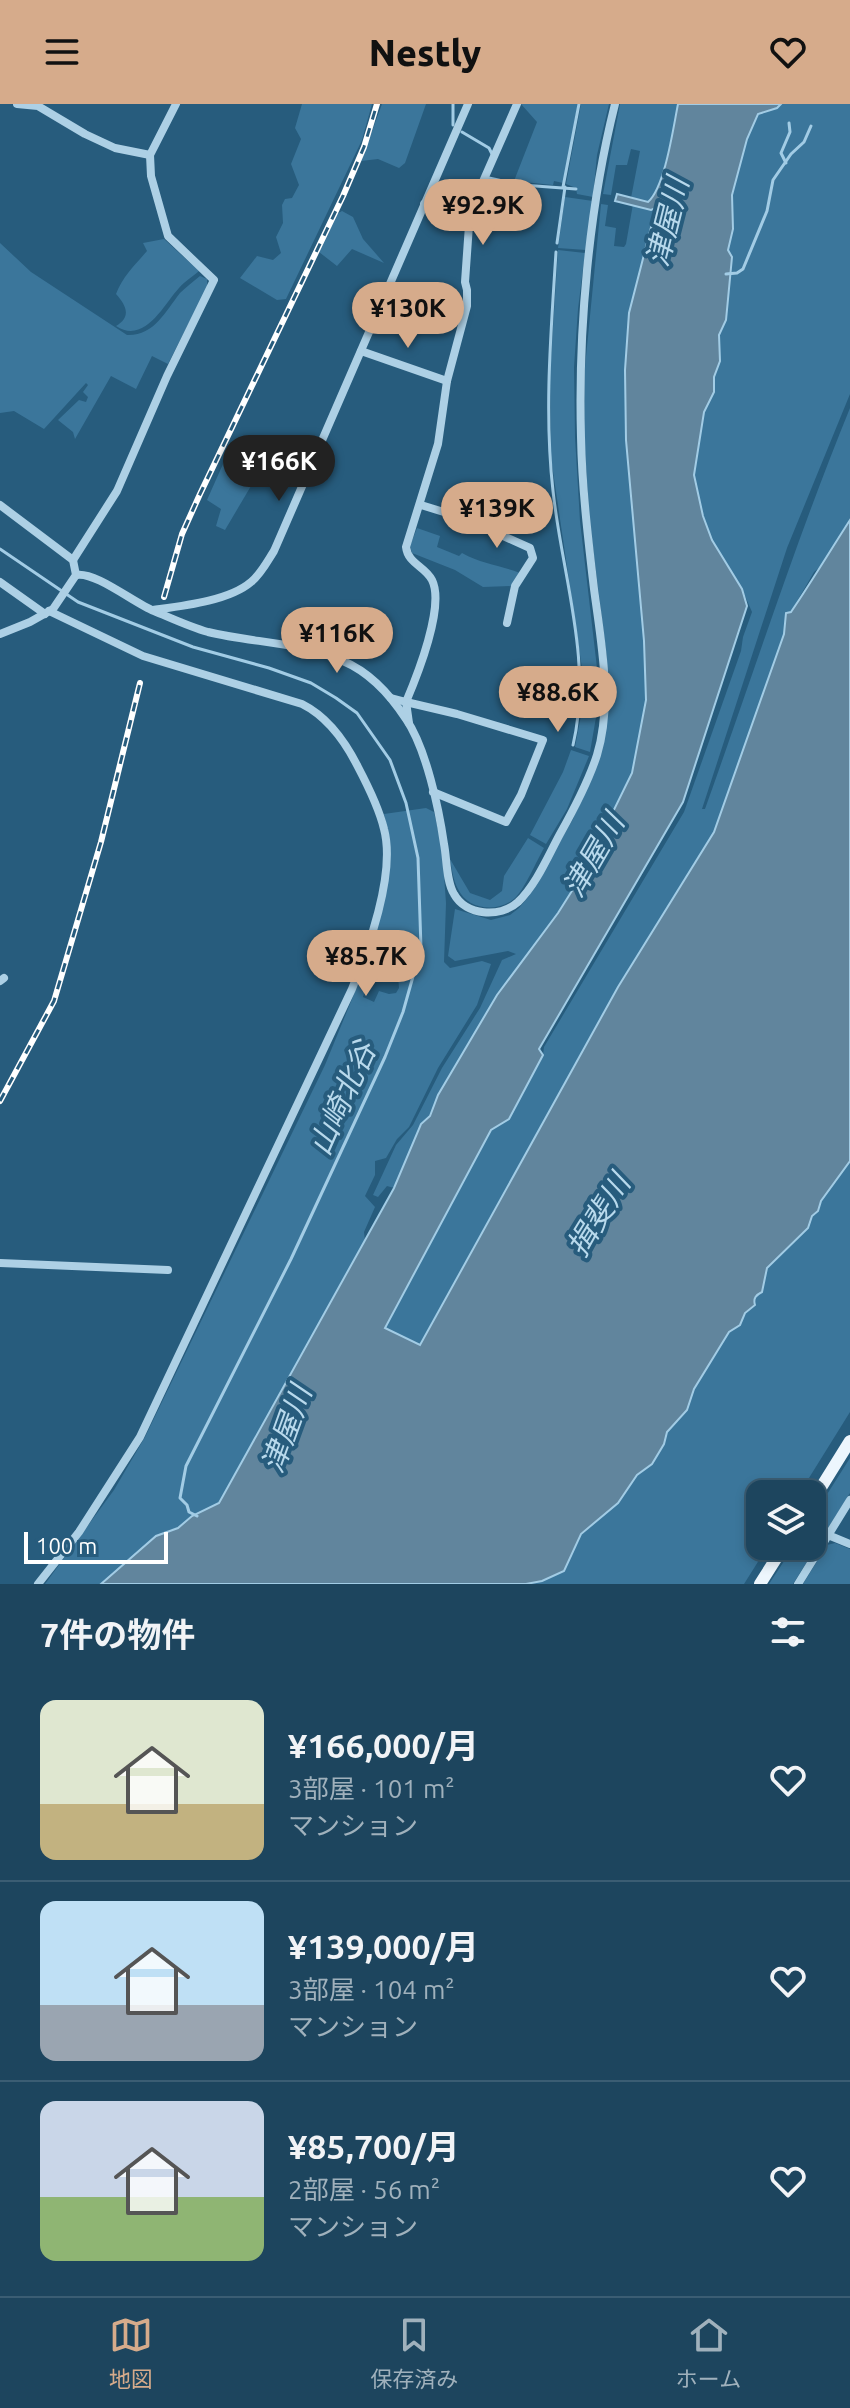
<!DOCTYPE html>
<html lang="ja">
<meta charset="utf-8">
<style>
:root{--surface:#1d455e;--page:#2a4f67;--text:#f1f3f6;--muted:#a0b1bc;--line:#3b5d73;--accent:#d6ab8b}
body{margin:0;font-family:Ubuntu,"Noto Sans JP",sans-serif;background:var(--page);color:var(--text);height:100vh;display:flex;flex-direction:column;font-size:30px;white-space:nowrap}
*{box-sizing:border-box;margin:0}
p{font-size:26px;color:var(--muted)}
.icon{flex:none;width:44px;height:44px;fill:none;stroke:currentColor;stroke-width:2;stroke-linecap:round;stroke-linejoin:round}
.map{position:relative;height:1480px;overflow:hidden}
.side{display:flex;flex-direction:column;background:var(--surface);flex:1}
.side>*{flex:none}
.fabs{position:absolute;left:746px;top:1376px;display:grid;gap:16px}
.fabs a{display:grid;place-items:center;width:80px;height:80px;border-radius:16px;background:var(--surface);box-shadow:0 4px 12px #0003,0 0 0 2px var(--line);font-size:40px}
.scale{position:absolute;left:24px;bottom:20px;width:144px;box-sizing:border-box;padding-left:8px;border:4px solid #fff;border-top:0;font-size:22px;line-height:28px;white-space:nowrap;color:#fff;-webkit-text-stroke:6px #275c7d;paint-order:stroke}
.price{position:absolute;translate:-50% -68px;padding:0 18px;border-radius:28px;background:var(--accent);color:#111;font-size:26px;line-height:52px;filter:drop-shadow(0 2px 4px #0008)}
.price::after{content:'';position:absolute;left:50%;top:48px;width:24px;height:18px;margin-left:-12px;background:inherit;clip-path:polygon(0 0,100% 0,50% 100%)}
.price.active{background:#222;color:#fff}
ul{padding:0;list-style:none}
li{display:flex;align-items:center;gap:24px;height:200px;padding:0 40px}
li+li{border-top:2px solid var(--line)}
li span{display:grid;place-items:center;flex:none;width:224px;height:160px;border-radius:16px;color:#555}
li>.icon{margin-inline-start:auto}
span .icon{width:96px;height:96px;fill:#fffc;stroke-width:1}
li b{font-size:34px}
h2{display:flex;justify-content:space-between;align-items:center;height:96px;padding:0 40px;font-size:34px}
header{display:flex;justify-content:space-between;align-items:center;height:104px;padding:0 40px;background:var(--accent);color:#111;font-size:36px;font-weight:800}
.dock{display:flex;justify-content:space-around;align-items:center;height:112px;border-top:2px solid var(--line);background:var(--surface);font-size:22px;color:var(--muted)}
.dock a{display:grid;justify-items:center;gap:4px}
.dock .active{color:var(--accent)}
.map>svg:first-child{display:block}
.green{fill:#3b769b}
.water{fill:#61859d;stroke:#a2cce5;stroke-width:2}
.lines{fill:none;stroke-linecap:round;stroke-linejoin:round}
.stream{stroke:#a2cce5;stroke-width:3}
.minor{stroke:#add0e5;stroke-width:8}
.primary{stroke:#edf6fd;stroke-width:12}
.rail-casing{stroke:#fff;stroke-width:6}
.rail{stroke:#275c7d;stroke-width:3;stroke-dasharray:9;stroke-linecap:butt}
.labels{text-anchor:middle;dominant-baseline:central;stroke-width:8;stroke-linejoin:round;paint-order:stroke}
.water-label{font-size:30px;font-style:italic;fill:#b8d9ec;stroke:#275c7d}
</style>
<header><svg class="icon" aria-label="menu" viewBox="0 0 24 24"><path d="M4 6h16M4 12h16M4 18h16"/></svg>Nestly<svg class="icon" aria-label="heart" viewBox="0 0 24 24"><path d="M12 20l-8-8c-3-5 5-10 8-4 3-6 11-1 8 4z"/></svg></header>
<div class="map">
<svg width="850" height="1480" viewBox="0 0 850 1480">
<rect width="100%" height="100%" fill="#275c7d"/>
<!-- green -->
<g class="green">
<path d="M302,0H372L362,36L286,195L277,196L240,174L257,152L273,156L281,149L276,133L283,119L282,101L285,95L292,94L299,81L291,60L301,35L295,24Z"/>
<path d="M382,0H426L405,59L399,64L378,55L361,57Z"/>
<path d="M521,0H578L563,79L554,77L553,81L514,77L537,18Z"/>
<path d="M581,0H609L597,51L593,93L577,90L576,84L566,80Z"/>
<path d="M620,0H678C675,17 661,91 650,97C646,100 636,95 631,94L640,47L631,45L627,61H616L611,91L603,90Z"/>
<path d="M781,0H850V290L787,444L702,705H705C753,571 796,436 850,304V416L821,462L814,468L785,518L784,530L714,728L618,883L419,1242L385,1224L491,1026L509,1015L543,951L544,943L684,708L741,547L743,533L752,508L742,485L712,436L703,412L694,371L704,308L714,288V273L720,257L719,231L726,215L732,153L728,146L733,125L732,91L747,35L758,10L777,4Z"/>
<path d="M565,93L593,97L586,146L558,144Z"/>
<path d="M601,100L608,101L605,122L616,124L614,142L624,143L626,140L633,100L644,104H656L629,209L625,266L626,336L644,537L646,597L632,669L582,771L558,809L497,891L438,991L430,1012L421,1020L394,1084L387,1082L378,1093L373,1091L396,1041L413,1021L442,964L480,904L502,856L516,850L508,847L455,857L448,852L455,805L491,816L510,811L519,804L529,792L573,715L593,671L607,555L590,420L584,334L585,263Z"/>
<path d="M342,107L353,113L363,135L384,159L352,145L337,162L319,148L337,110Z"/>
<path d="M164,135L199,167C192,173 185,177 179,184C164,200 145,241 116,222C132,213 126,201 116,190C123,172 135,161 147,147L143,139Z"/>
<path d="M0,139L31,168L127,231C154,232 165,208 180,189C186,183 193,178 200,172L207,175V183L168,260L152,252L136,285L111,272L75,335L73,328L58,316L79,296L86,298L88,293L83,288L88,281L86,279L44,325L14,307L0,309Z"/>
<path d="M558,146L585,149L578,205L574,263L575,333L580,417L600,590L590,648L575,643L582,606V564L551,354L550,270Z"/>
<path d="M227,351L264,360L225,426L216,422L221,405L207,396Z"/>
<path d="M417,424L440,432L437,443L459,452L462,449C482,460 499,461 520,469L512,482L483,483L455,466L412,449L410,442Z"/>
<path d="M571,646L589,652L567,705L546,740L530,731L563,668Z"/>
<path d="M426,704L434,708L442,743L446,799L444,858L450,864L482,857L491,860L477,901L438,964L409,1023L397,1035L386,1054L375,1057V1071L365,1092L375,1103L364,1128L365,1137L219,1399L192,1412L178,1424L169,1426L154,1436L101,1480H45L114,1386L145,1333L325,961L359,878L366,882L363,893L374,898L379,887L389,890L396,889L399,884L398,871L376,861L372,866L365,864C380,814 398,761 384,710Z"/>
<path d="M528,734L544,744C537,756 525,784 516,793C500,809 468,807 458,785C453,776 452,765 450,755L470,789L490,796L502,787L504,772Z"/>
<path d="M850,1057V1308L799,1390H760V1442H768L744,1480H526L542,1477L563,1467L581,1431L618,1399L637,1371L652,1360L664,1340L667,1327L687,1306L694,1285L729,1228L740,1221L745,1209L755,1201L756,1191L762,1188L767,1164L807,1124L812,1112L818,1107L821,1096Z"/>
<path d="M850,1354V1389L793,1480H769L794,1442H812V1414Z"/>
<path d="M835,1439L850,1445V1480H803L827,1441Z"/>
</g>
<!-- water -->
<path class="water" d="M678,0H781L777,4L758,10L747,35L732,91L733,125L728,146L732,153L726,216L719,231L720,257L714,273V288L704,308L694,371L703,412L712,436L742,485L747,502L683,698L539,945L543,951L509,1015L491,1026L385,1224L420,1241L618,883L714,728L784,530L786,509L791,508C812,477 830,447 850,416V1057L821,1097L818,1107L812,1112L808,1124L767,1164L762,1188C756,1191 753,1194 755,1201L745,1209L740,1221L729,1228L694,1285L687,1306L667,1328L664,1340L652,1360L637,1371L618,1399L581,1430L564,1467L542,1477L526,1480H101L156,1432L178,1424L192,1412L219,1399L394,1084L421,1020L430,1012L438,991L497,891L558,809L582,771L632,669L646,596L644,537L626,336L625,266L629,209L656,104L651,106L615,97L617,90L648,98C665,83 673,25 678,0Z"/>
<g class="lines">
<!-- stream -->
<g class="stream">
<path d="M453,21V0"/>
<path d="M462,28L489,44L492,50"/>
<path d="M786,59L781,49L790,28L789,19"/>
<path d="M489,74L522,81L576,85"/>
<path d="M563,83L579,0"/>
<path d="M557,139L565,83"/>
<path d="M556,148C551,228 544,308 553,387C562,472 593,556 573,641"/>
<path d="M726,170L737,169L743,165L767,107L773,76L791,50L804,38L811,22"/>
<path d="M0,445L78,498L193,543L269,564L311,579L336,594L357,609L390,656L406,699L418,754L421,844L403,908L385,953L291,1155L186,1362L180,1394L187,1401L189,1408L197,1412"/>
</g>
<!-- minor -->
<g class="minor">
<path d="M17,0L38,2L85,30L115,44L150,51"/>
<path d="M424,100L470,107"/>
<path d="M361,247L447,277"/>
<path d="M0,401L73,456L76,471L53,505L30,518L0,530"/>
<path d="M421,401L463,414L530,444L533,454L515,482L507,519"/>
<path d="M73,456L117,387L167,272L214,176L168,132L151,72L150,51L176,0"/>
<path d="M76,471C95,467 134,499 154,507C171,514 190,523 208,528C254,539 300,538 343,557C369,568 391,592 406,615C426,644 439,705 444,740C447,755 446,777 454,790C466,812 500,814 518,798C536,781 548,752 560,730C574,705 588,679 597,651C613,598 601,538 594,485C588,434 582,384 581,333C578,226 589,103 615,0"/>
<path d="M0,478L45,510"/>
<path d="M153,506C182,502 229,497 251,478C261,470 267,458 274,447L468,0"/>
<path d="M391,594L406,598C417,572 445,502 432,476C425,462 408,460 406,443L438,340L447,277L467,202V186L465,178L470,107L517,0"/>
<path d="M409,619L406,598L457,610L543,636L521,691L506,718L433,688"/>
<path d="M0,877L4,874"/>
<path d="M0,1159L168,1166"/>
<path d="M828,1431L850,1440"/>
<path d="M38,1480L79,1428L140,1333L352,885C369,843 396,770 384,725C379,704 368,682 358,663C345,637 328,613 302,600L143,552L49,507"/>
<path d="M798,1480L850,1396"/>
</g>
<!-- primary -->
<g class="primary">
<path d="M812,1398L850,1337"/>
<path d="M760,1480L784,1442"/>
</g>
<defs>
<g id="rail">
<path d="M164,493L182,430L200,390L343,92L364,43L377,0"/>
<path d="M0,997L54,897L101,738L140,579"/>
</g>
</defs>
<!-- rail casing -->
<use href="#rail" class="rail-casing"/>
<!-- rail -->
<use href="#rail" class="rail"/>
</g>
<g class="labels">
<!-- water labels -->
<g class="water-label">
<text transform="translate(667 118) rotate(-76)">津屋川</text>
<text transform="translate(593 751) rotate(-60)">津屋川</text>
<text transform="translate(342 994) rotate(-66)">山崎北谷</text>
<text transform="translate(598 1111) rotate(-58)">揖斐川</text>
<text transform="translate(286 1325) rotate(-70)">津屋川</text>
</g>
</g>
</svg>
<div class="fabs">
<a><svg class="icon" aria-label="layers" viewBox="0 0 24 24"><path d="M12 4l9 5-9 5-9-5zM3 14l9 5 9-5"/></svg></a>
</div>
<div class="scale">100 m</div>
<b class="price" style="left:483px;top:143px">¥92.9K</b>
<b class="price" style="left:408px;top:246px">¥130K</b>
<b class="price active" style="left:279px;top:399px">¥166K</b>
<b class="price" style="left:497px;top:446px">¥139K</b>
<b class="price" style="left:337px;top:571px">¥116K</b>
<b class="price" style="left:558px;top:630px">¥88.6K</b>
<b class="price" style="left:366px;top:894px">¥85.7K</b>
</div>
<section class="side">
<h2>7件の物件<svg class="icon" aria-label="filters" viewBox="0 0 24 24"><path d="M4 7h16M4 17h16"/><circle cx="9" cy="7" r="2"/><circle cx="15" cy="17" r="2"/></svg></h2>
<ul>
<li><span style="background:linear-gradient(#dfe7d0 65%,#c2b280 0)"><svg class="icon" aria-label="home" viewBox="0 0 24 24"><path d="M3 11l9-7 9 7M6 9v11h12V9"/></svg></span><div><b>¥166,000/月</b><p>3部屋 · 101 m²</p><p>マンション</p></div><svg class="icon" aria-label="heart" viewBox="0 0 24 24"><path d="M12 20l-8-8c-3-5 5-10 8-4 3-6 11-1 8 4z"/></svg></li>
<li><span style="background:linear-gradient(#bfe0f5 65%,#9aa5b1 0)"><svg class="icon" aria-label="home" viewBox="0 0 24 24"><path d="M3 11l9-7 9 7M6 9v11h12V9"/></svg></span><div><b>¥139,000/月</b><p>3部屋 · 104 m²</p><p>マンション</p></div><svg class="icon" aria-label="heart" viewBox="0 0 24 24"><path d="M12 20l-8-8c-3-5 5-10 8-4 3-6 11-1 8 4z"/></svg></li>
<li><span style="background:linear-gradient(#c9d6e8 60%,#8fb573 0)"><svg class="icon" aria-label="home" viewBox="0 0 24 24"><path d="M3 11l9-7 9 7M6 9v11h12V9"/></svg></span><div><b>¥85,700/月</b><p>2部屋 · 56 m²</p><p>マンション</p></div><svg class="icon" aria-label="heart" viewBox="0 0 24 24"><path d="M12 20l-8-8c-3-5 5-10 8-4 3-6 11-1 8 4z"/></svg></li>
</ul>
</section>
<nav class="dock">
<a class="active"><svg class="icon" aria-label="map" viewBox="0 0 24 24"><path d="M3 6l6-2 6 2 6-2v14l-6 2-6-2-6 2zM9 4v14M15 6v14"/></svg>地図</a>
<a><svg class="icon" aria-label="saved" viewBox="0 0 24 24"><path d="M7 4h10v16l-5-4-5 4z"/></svg>保存済み</a>
<a><svg class="icon" aria-label="home" viewBox="0 0 24 24"><path d="M3 11l9-7 9 7M6 9v11h12V9"/></svg>ホーム</a>
</nav>
